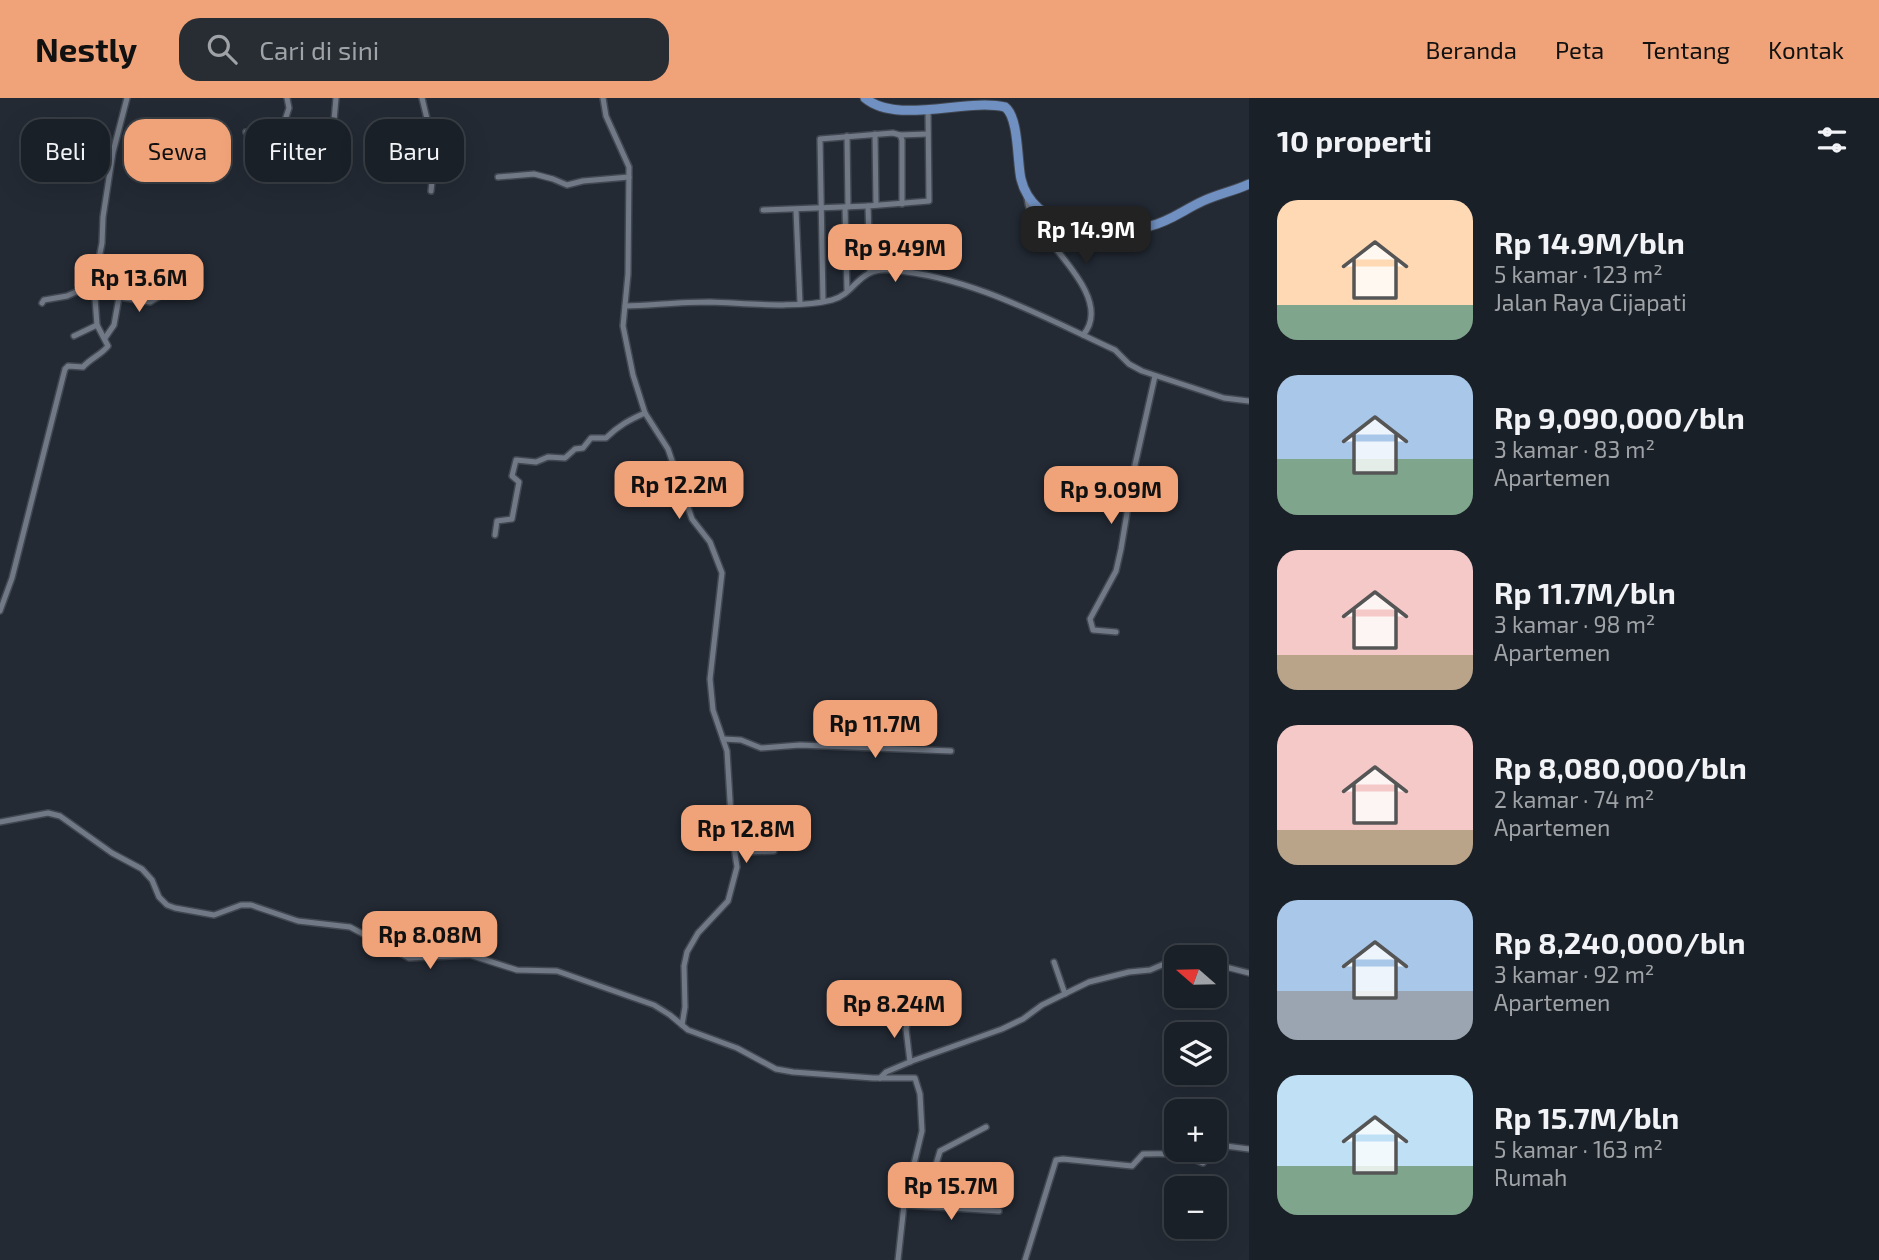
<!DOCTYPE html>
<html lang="id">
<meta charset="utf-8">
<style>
:root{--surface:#1a2027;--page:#272d33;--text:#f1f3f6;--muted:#9fa3a7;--line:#383e44;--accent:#f0a278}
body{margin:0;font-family:"Exo 2",sans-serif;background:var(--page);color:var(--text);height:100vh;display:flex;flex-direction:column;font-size:26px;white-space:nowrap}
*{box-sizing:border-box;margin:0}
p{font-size:23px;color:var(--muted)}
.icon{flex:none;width:38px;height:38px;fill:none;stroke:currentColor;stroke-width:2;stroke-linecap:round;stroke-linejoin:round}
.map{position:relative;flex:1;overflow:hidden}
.details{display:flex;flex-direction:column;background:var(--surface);width:630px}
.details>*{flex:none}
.hud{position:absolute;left:21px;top:21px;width:665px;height:63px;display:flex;gap:14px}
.needle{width:46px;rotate:290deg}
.buttons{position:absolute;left:1164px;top:847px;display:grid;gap:14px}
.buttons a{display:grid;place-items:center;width:63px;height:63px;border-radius:14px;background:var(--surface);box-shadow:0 7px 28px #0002,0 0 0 2px var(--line);font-size:35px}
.price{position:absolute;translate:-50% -60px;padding:0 16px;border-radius:14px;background:var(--accent);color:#111;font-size:23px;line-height:46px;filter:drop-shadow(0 2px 4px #0008)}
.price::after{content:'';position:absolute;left:50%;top:42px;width:21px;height:16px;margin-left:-10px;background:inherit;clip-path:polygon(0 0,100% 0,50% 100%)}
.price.on{background:#222;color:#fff}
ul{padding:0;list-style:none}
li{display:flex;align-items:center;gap:21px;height:175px;padding:0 28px}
li span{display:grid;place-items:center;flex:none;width:196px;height:140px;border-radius:21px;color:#555}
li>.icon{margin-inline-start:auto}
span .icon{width:84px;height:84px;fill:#fffc;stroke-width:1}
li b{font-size:30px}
h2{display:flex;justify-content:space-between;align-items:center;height:84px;padding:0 28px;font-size:30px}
.chip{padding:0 24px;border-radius:21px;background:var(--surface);box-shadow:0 7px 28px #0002,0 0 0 2px var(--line);font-size:24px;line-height:63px}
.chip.on{background:var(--accent);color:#111}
header{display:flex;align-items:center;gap:42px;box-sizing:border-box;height:98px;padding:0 35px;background:var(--accent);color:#111}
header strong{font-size:33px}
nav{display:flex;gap:38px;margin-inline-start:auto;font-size:24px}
.search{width:490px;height:63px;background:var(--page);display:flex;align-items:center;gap:18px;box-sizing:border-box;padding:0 24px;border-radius:21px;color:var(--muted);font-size:26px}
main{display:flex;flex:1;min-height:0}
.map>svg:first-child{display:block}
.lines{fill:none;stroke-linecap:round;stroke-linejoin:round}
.minor-casing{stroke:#424852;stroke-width:8}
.primary-casing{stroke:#424852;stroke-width:11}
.minor{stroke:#717986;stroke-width:5}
.primary{stroke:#7090c2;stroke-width:9}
</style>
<header>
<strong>Nestly</strong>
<div class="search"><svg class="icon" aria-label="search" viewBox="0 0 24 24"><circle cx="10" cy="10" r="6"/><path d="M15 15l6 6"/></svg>Cari di sini</div>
<nav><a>Beranda</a><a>Peta</a><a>Tentang</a><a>Kontak</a></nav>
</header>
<main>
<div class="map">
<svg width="1249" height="1162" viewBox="0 0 1249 1162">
<rect width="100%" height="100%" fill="#232a34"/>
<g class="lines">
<defs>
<g id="minor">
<path d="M422,0L435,54L431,93"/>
<path d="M603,0L606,18L629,69L628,176L623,228L633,277L645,315L668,351L692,421L710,444L722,475L710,581L713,612L727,653L732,735L737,769L728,803L698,835L687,854L684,868L685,909L682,927"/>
<path d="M246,34H281L289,10L287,0"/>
<path d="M333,34L336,0"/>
<path d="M875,36L876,107"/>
<path d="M900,37L928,36"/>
<path d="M847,38L848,109"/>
<path d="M498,79L534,76L553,81L567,87L583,83L629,79"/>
<path d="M1027,100C1028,107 1029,114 1033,121C1049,149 1114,202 1083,237"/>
<path d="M845,109L847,192"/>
<path d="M763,112L868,108"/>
<path d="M796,112L800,205"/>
<path d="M870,174L868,108L929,103L928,11"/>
<path d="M94,195L150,204L160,198L181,195"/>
<path d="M823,203L820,41L893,35L900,37L902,42V106"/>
<path d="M42,205L44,202L67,198L94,186"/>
<path d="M625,208C653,207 682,204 710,204C746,205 797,211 832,202C857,195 857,169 891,172C972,179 1043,219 1115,252L1129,266L1142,273L1224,300L1249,303"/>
<path d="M74,238L97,227"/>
<path d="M105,240L114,227L119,199"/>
<path d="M495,437L497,423L512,421L519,384L512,378L516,362L536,364L548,359L565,360L575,351L583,350L591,340H606C618,328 629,322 645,315"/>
<path d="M0,513L12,480L65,271L68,268L83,269C91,260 101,257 108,248L97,227L94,186L102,145L103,119L113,54L127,0"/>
<path d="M1116,534L1093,532L1090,521L1116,473L1121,451L1135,367L1155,278"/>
<path d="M723,641L741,642L761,650L800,647L951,653"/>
<path d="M0,724L48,715L60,718L112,755L142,771L152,782L159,799L167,807L175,810L214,817L241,807H251L298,823L350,829L409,860L470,857L517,872L557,873L654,907L670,917L688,932L737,950L776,971L793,974L873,980H915L920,996L922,1033L904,1107L898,1162"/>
<path d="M733,742L745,754L774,753"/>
<path d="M1054,864L1065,896"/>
<path d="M1214,866L1249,875"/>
<path d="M908,921L906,931L910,964"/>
<path d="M880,980L886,974L912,963L1002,931L1023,921L1042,907L1089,884L1129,874L1150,872L1176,861"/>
<path d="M1214,1049L1218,1047L1249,1051"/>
<path d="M904,1107L999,1113"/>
<path d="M924,1107L940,1053L986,1029"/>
<path d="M1025,1162L1056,1062L1063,1061L1132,1068L1143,1056C1169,1055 1179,1055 1203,1065L1213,1052"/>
</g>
<path id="primary" d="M865,0C897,27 965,0 1005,9C1019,19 1017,64 1021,81C1033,132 1107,139 1150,128C1169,124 1185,111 1203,103C1218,96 1234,93 1249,86"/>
</defs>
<!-- minor casing -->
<use href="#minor" class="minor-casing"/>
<!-- primary casing -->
<use href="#primary" class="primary-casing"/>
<!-- minor -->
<use href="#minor" class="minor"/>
<!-- primary -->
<use href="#primary" class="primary"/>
</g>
</svg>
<div class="buttons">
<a><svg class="needle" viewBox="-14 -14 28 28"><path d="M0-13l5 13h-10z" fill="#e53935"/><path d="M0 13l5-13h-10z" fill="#9fa3a7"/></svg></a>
<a><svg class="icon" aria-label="layers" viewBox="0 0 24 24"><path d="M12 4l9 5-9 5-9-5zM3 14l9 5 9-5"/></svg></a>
<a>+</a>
<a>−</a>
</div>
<b class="price on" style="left:1086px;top:168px">Rp 14.9M</b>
<b class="price" style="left:895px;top:186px">Rp 9.49M</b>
<b class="price" style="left:139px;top:216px">Rp 13.6M</b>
<b class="price" style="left:679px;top:423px">Rp 12.2M</b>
<b class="price" style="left:1111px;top:428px">Rp 9.09M</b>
<b class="price" style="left:875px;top:662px">Rp 11.7M</b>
<b class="price" style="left:746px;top:767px">Rp 12.8M</b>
<b class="price" style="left:430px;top:873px">Rp 8.08M</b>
<b class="price" style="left:894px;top:942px">Rp 8.24M</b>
<b class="price" style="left:951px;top:1124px">Rp 15.7M</b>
<div class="hud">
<a class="chip">Beli</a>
<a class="chip on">Sewa</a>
<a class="chip">Filter</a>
<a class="chip">Baru</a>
</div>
</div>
<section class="details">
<h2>10 properti<svg class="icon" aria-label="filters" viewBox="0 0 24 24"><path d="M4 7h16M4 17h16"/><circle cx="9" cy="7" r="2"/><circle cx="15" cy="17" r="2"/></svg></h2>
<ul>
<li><span style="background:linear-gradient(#ffd9b3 75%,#7fa58c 0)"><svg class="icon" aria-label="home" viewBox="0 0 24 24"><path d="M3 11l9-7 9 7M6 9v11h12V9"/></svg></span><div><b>Rp 14.9M/bln</b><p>5 kamar · 123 m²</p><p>Jalan Raya Cijapati</p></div></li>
<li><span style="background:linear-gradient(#a9c7e8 60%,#7fa58c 0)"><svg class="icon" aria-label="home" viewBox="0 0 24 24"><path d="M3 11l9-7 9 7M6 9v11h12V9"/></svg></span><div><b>Rp 9,090,000/bln</b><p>3 kamar · 83 m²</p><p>Apartemen</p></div></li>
<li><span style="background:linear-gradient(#f6c9c9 75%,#b9a48a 0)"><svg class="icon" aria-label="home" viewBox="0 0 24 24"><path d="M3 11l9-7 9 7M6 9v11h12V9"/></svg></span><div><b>Rp 11.7M/bln</b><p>3 kamar · 98 m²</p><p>Apartemen</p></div></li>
<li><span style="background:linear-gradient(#f6c9c9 75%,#b9a48a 0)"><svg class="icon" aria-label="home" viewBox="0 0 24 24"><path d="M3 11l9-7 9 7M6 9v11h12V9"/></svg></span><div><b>Rp 8,080,000/bln</b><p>2 kamar · 74 m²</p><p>Apartemen</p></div></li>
<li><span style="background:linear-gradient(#a9c7e8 65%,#9aa5b1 0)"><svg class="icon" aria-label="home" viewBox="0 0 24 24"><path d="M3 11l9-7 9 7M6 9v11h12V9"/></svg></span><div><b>Rp 8,240,000/bln</b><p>3 kamar · 92 m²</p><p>Apartemen</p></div></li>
<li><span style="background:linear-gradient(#bfe0f5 65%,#7fa58c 0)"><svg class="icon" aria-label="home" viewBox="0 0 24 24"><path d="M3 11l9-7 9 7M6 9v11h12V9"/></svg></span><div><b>Rp 15.7M/bln</b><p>5 kamar · 163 m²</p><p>Rumah</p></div></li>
</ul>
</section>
</main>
